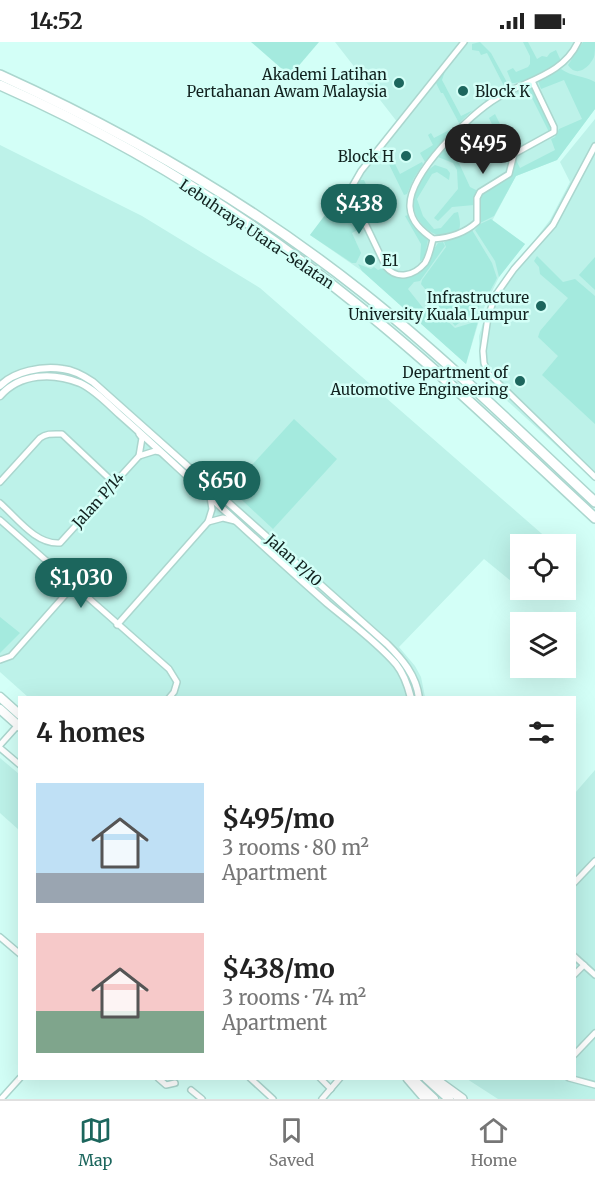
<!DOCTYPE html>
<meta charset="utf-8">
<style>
:root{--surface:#fff;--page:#f6f6f6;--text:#222;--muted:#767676;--line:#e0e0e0;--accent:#1c665d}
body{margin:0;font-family:Merriweather,serif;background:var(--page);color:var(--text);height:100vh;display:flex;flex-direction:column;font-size:22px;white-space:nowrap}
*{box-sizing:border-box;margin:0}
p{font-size:20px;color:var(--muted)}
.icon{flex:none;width:33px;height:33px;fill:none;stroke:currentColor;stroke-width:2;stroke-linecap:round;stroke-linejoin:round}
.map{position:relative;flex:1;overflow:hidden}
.side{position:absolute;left:18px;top:654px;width:558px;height:384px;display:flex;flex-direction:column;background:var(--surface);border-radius:0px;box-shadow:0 6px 24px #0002}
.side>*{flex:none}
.tools{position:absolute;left:510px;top:492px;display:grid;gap:12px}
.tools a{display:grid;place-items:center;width:66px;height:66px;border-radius:0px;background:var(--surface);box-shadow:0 6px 24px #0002;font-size:30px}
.price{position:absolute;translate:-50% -51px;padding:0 14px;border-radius:21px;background:var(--accent);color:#fff;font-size:20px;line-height:39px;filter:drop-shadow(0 2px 3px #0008)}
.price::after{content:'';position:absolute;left:50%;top:36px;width:18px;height:14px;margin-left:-9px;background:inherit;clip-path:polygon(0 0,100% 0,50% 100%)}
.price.on{background:#222;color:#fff}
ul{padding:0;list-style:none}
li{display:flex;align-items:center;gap:18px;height:150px;padding:0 18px}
li span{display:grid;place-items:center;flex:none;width:168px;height:120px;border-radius:0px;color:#555}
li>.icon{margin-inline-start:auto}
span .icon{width:72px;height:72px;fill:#fffc;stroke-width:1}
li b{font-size:26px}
h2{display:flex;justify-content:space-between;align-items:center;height:72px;padding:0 18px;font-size:26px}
.status{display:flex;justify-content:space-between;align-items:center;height:42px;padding:0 30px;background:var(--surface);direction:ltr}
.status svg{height:16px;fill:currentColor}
.menu{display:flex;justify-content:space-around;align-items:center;height:84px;border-top:2px solid var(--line);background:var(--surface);font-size:16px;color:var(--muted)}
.menu a{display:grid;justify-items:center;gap:3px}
.menu .on{color:var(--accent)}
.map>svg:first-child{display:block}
.built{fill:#bdf2e9}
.green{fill:#a4eade}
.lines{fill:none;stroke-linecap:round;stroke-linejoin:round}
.minor-casing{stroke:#abd6ce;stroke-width:8}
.tertiary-casing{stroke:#abd6ce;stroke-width:9}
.primary-casing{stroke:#abd6ce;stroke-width:11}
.motorway-casing{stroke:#abd6ce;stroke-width:12}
.minor{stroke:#fff;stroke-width:5}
.tertiary{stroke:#fff;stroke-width:6}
.primary{stroke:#fff;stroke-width:8}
.motorway{stroke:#fff;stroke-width:9}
.poi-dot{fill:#1c665d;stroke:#d3fff7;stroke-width:2}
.labels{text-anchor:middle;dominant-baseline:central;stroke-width:5;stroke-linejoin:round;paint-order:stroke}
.poi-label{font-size:15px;fill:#11221f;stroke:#d3fff7;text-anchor:end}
.street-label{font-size:15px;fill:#11221f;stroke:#d3fff7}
</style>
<div class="status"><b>14:52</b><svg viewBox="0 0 49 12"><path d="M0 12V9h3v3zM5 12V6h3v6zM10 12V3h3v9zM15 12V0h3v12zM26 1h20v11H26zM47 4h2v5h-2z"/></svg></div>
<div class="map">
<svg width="595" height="1057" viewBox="0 0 595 1057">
<rect width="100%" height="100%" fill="#d3fff7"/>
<!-- built -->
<g class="built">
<path d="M335,0H595V67L557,118L516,134L492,179L525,202L499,235L481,272L466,322L362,229L310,193L398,81Z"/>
<path d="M595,77V439L492,345L480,330L479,294L491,255L550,178L570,140L560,120Z"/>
<path d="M0,103L142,174L260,246L549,498L545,502H520V529L511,539L484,517L399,605L415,624L421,635L425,655H28L0,630Z"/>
<path d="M0,716L19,732V788L0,771Z"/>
<path d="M595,728V1057H498L467,1037L574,1036L575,751Z"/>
</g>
<!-- green -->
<g class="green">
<path d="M251,0H319L290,34Z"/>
<path d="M480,0L491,11L510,46L500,53L497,52L485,59L483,55L504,44L487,11L481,13L479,9L472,8V2Z"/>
<path d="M523,0H528L537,17L542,14L547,15L550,11L556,8L561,19C548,32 532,36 515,41H512L507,29L513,26L516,30L528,25L530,22V14Z"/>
<path d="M583,0H595C595,5 595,11 594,15C589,26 576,36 568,23Z"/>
<path d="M561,27C572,35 583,33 595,40V67L557,118L516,134L494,174L478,182C480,174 478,169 479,162C480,146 501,142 512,134L513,121L516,118L520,126L555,108L551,97L555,95L559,87L582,77L564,38L541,47L538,39Z"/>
<path d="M445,29L442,38L461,74L473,68L459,81L443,51H441L436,41Z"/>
<path d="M531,41L553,87V90L524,104L510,120L489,76L495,72L513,108L549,90L529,50L519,54L516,47Z"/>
<path d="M455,85L425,120L420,111L433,103L428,93L431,91L434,96Z"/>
<path d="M460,94L463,98L453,108L470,145L478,149L474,163L452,165L438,179L434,176L458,147L457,128L453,121L438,115L450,101Z"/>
<path d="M390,112L400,132L422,120L423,122L414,136L407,152L404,153L385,114Z"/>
<path d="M435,123L447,127L450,131L449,138L437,130L432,132L417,157L423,174L434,187L441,186L454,171L458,170C459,175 462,184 458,189C443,206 407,180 414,154C415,150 418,145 420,141C424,134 428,127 435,123Z"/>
<path d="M359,138H364L372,155C367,158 367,162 361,166C355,156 351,148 359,138Z"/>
<path d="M346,145L349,147L350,157L363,185L352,191L361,211L356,221H352L310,193Z"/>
<path d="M408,173L414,185L428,198L424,218L420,219L421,202L405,174Z"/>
<path d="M491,177L525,202L499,235L495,219L475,188L480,182Z"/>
<path d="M472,188L492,221L497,236C484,262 478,268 455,284L421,242L422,238L446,205L444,200Z"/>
<path d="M443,200L445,204L420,239L414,240L408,247L427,271L431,270L440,279L444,276L455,286L478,279L466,322L362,229L358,222L371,227L374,225L378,228L383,226C410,252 424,222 438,201Z"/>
<path d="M537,214L563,240L575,237L595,254V382L542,333L558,314L538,295L540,289L568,256L540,232L539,225L534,219Z"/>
<path d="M595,215V248L579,233Z"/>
<path d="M294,377L337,417L273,487L230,447Z"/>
<path d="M0,575L20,591L0,611Z"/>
</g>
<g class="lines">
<defs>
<g id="minor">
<path d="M532,39L554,85V90L514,112L509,132L480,150L477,156V180C465,191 449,196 433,197C422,189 411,180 410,165C408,132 470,72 497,56C526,38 563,33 578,0"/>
<path d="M595,104L553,183L514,227L495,254L488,275L483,309L484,321L488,331L595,435"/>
<path d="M433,197C431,205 429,215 425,221C414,234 397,238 386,225L353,156V143L361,129L464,0"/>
<path d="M139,414L142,396L139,392"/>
<path d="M0,440L40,396C47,391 53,392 62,392L114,441"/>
<path d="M0,461C17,476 36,503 60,501L139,414L155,409L160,410"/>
<path d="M0,478L169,627L177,640L174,650L169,656"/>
<path d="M208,480L223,476L235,479"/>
<path d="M117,583L208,480L212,467L210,455"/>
<path d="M0,618L11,614L73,544"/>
<path d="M0,703L18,683"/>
<path d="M0,706L20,723"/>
<path d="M574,841L595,819"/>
<path d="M0,895L20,912"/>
<path d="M574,914L595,933"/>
<path d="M574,933L584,923"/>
<path d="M574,1013L595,991"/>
<path d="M158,1036L166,1043L175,1041"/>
<path d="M250,1036L273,1057"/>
<path d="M320,1036L331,1047"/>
<path d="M569,1036L595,1043"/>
<path d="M191,1048L202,1057"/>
<path d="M1,1057L20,1036"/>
<path d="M322,1057L340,1036"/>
</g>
<g id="tertiary">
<path d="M0,344C14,329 42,324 63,327C74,328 84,334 93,340L387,602C402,617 416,633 419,656"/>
<path d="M0,354C20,331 53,330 80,341C95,348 107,361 119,372C150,399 179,427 210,455C249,491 288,527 328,562C351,581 377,600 396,622C404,632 408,644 411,656"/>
</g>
<g id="primary">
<path d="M0,655L20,673"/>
<path d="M0,667L20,685"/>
<path d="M426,1036L449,1057"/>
<path d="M417,1041L434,1057"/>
</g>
<g id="motorway">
<path d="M0,33C128,91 251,162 362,250C444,315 519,389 595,460"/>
<path d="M0,43C127,99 248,174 355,261C439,328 516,403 595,476"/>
<path d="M408,1036L426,1057"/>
<path d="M433,1036L462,1057"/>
</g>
</defs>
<!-- minor casing -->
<use href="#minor" class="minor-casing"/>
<!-- tertiary casing -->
<use href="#tertiary" class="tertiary-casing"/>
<!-- primary casing -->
<use href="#primary" class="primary-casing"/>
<!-- motorway casing -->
<use href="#motorway" class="motorway-casing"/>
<!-- minor -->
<use href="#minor" class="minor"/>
<!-- tertiary -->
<use href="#tertiary" class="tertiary"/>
<!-- primary -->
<use href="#primary" class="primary"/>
<!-- motorway -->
<use href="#motorway" class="motorway"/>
</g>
<!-- markers -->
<g class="poi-dot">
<circle cx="399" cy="41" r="6"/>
<circle cx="463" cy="49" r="6"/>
<circle cx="406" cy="114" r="6"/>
<circle cx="370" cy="218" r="6"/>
<circle cx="541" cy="264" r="6"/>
<circle cx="520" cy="339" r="6"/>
</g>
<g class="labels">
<!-- poi labels -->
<g class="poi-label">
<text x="387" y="32">Akademi Latihan<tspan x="387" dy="17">Pertahanan Awam Malaysia</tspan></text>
<text x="475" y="49" text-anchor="start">Block K</text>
<text x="394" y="114">Block H</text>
<text x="382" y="218" text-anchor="start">E1</text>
<text x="529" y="255">Infrastructure<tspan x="529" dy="17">University Kuala Lumpur</tspan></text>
<text x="508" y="330">Department of<tspan x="508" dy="17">Automotive Engineering</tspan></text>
</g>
<!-- street labels -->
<g class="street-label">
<text transform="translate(257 192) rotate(34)">Lebuhraya Utara–Selatan</text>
<text transform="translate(98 458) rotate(-48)">Jalan P/14</text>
<text transform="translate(294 518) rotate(42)">Jalan P/10</text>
</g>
</g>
</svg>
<div class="tools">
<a><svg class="icon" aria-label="locate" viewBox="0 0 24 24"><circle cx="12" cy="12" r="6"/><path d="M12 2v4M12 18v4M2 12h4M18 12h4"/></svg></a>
<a><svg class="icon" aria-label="layers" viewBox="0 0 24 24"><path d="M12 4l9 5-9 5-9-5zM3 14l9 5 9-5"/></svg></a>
</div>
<b class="price on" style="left:483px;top:133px">$495</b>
<b class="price" style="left:359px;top:193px">$438</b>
<b class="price" style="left:222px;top:470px">$650</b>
<b class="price" style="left:81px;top:567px">$1,030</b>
<section class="side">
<h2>4 homes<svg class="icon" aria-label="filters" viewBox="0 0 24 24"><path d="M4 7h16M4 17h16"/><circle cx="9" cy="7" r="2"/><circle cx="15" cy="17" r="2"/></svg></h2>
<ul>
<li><span style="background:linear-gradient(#bfe0f5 75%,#9aa5b1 0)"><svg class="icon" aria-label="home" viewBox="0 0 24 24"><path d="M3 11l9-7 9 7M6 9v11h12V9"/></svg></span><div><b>$495/mo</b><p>3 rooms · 80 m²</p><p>Apartment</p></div></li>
<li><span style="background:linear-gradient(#f6c9c9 65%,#7fa58c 0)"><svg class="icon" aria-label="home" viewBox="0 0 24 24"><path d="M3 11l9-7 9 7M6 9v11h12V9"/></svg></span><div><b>$438/mo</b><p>3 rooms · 74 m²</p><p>Apartment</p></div></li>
</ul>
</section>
</div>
<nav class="menu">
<a class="on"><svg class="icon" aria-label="map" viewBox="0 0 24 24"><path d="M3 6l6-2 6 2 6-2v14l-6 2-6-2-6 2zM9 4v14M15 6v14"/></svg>Map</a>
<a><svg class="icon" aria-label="saved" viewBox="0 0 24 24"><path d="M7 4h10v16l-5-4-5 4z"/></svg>Saved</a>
<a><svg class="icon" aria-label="home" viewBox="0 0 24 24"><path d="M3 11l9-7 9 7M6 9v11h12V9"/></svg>Home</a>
</nav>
